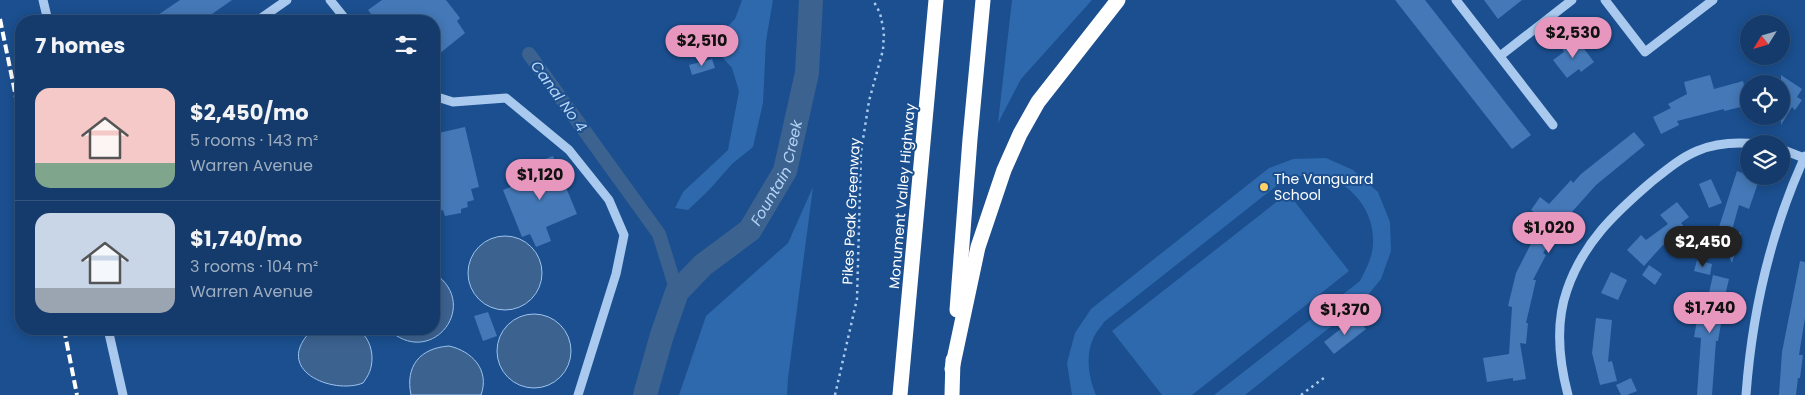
<!DOCTYPE html>
<meta charset="utf-8">
<style>
:root{--surface:#143b6b;--page:#214673;--text:#f1f3f6;--muted:#9dadc1;--line:#33557e;--accent:#e797bd}
body{margin:0;font-family:Poppins,sans-serif;background:var(--page);color:var(--text);height:100vh;display:flex;flex-direction:column;font-size:19px;white-space:nowrap}
*{box-sizing:border-box;margin:0}
p{font-size:16px;color:var(--muted)}
.icon{flex:none;width:28px;height:28px;fill:none;stroke:currentColor;stroke-width:2;stroke-linecap:round;stroke-linejoin:round}
.map{position:relative;flex:1;overflow:hidden}
.drawer{position:absolute;left:15px;top:15px;width:425px;height:320px;display:flex;flex-direction:column;background:var(--surface);border-radius:20px;box-shadow:0 2px 12px #0003,0 0 0 1px var(--line)}
.drawer>*{flex:none}
.needle{width:32px;rotate:233deg}
.tools{position:absolute;left:1740px;top:15px;display:grid;gap:10px}
.tools a{display:grid;place-items:center;width:50px;height:50px;border-radius:50%;background:var(--surface);box-shadow:0 2px 12px #0003,0 0 0 1px var(--line);font-size:25px}
.price{position:absolute;translate:-50% -42px;padding:0 11px;border-radius:18px;background:var(--accent);color:#111;font-size:16px;line-height:32px;filter:drop-shadow(0 1px 2px #0008)}
.price::after{content:'';position:absolute;left:50%;top:30px;width:15px;height:11px;margin-left:-8px;background:inherit;clip-path:polygon(0 0,100% 0,50% 100%)}
.price.active{background:#222;color:#fff}
ul{padding:0;list-style:none}
li{display:flex;align-items:center;gap:15px;height:125px;padding:0 20px}
li+li{border-top:1px solid var(--line)}
li span{display:grid;place-items:center;flex:none;width:140px;height:100px;border-radius:15px;color:#555}
li>.icon{margin-inline-start:auto}
span .icon{width:60px;height:60px;fill:#fffc;stroke-width:1}
li b{font-size:21px}
h2{display:flex;justify-content:space-between;align-items:center;height:60px;padding:0 20px;font-size:21px}
.map>svg:first-child{display:block}
.green{fill:#2e69ad}
.water{fill:#3c6290;stroke:#9cc4f0}
.lines{fill:none;stroke-linecap:round;stroke-linejoin:round}
.canal{stroke:#3c6290;stroke-width:14}
.river{stroke:#3c6290;stroke-width:24}
.building{fill:#4478b7}
.path{stroke:#a9c9ee;stroke-width:2.5;stroke-dasharray:2.5 4;stroke-linecap:butt}
.minor{stroke:#a9c9ee;stroke-width:9}
.highway{stroke:#fff;stroke-width:15}
.rail{stroke:#fff;stroke-width:4;stroke-dasharray:9 4;stroke-linecap:butt}
.poi-dot{fill:#ffd166;stroke:#1b4f8f;stroke-width:2}
.labels{text-anchor:middle;dominant-baseline:central;stroke-width:4;stroke-linejoin:round;paint-order:stroke}
.poi-label{font-size:14px;fill:#fff;stroke:#1b4f8f;text-anchor:start}
.street-label{font-size:14px;fill:#fff;stroke:#1b4f8f}
.water-label{font-size:15px;font-style:italic;fill:#b5d3f5;stroke:#1b4f8f}
</style>
<div class="map">
<svg width="1805" height="395" viewBox="0 0 1805 395">
<rect width="100%" height="100%" fill="#1b4f8f"/>
<!-- green -->
<g class="green">
<path d="M742,0H773L766,41L763,103L753,147L732,164L709,190L688,210L675,208L683,192L728,150L739,91L732,68L723,58L719,35L735,19Z"/>
<path d="M1012,0H1092L1021,79L998,123Z"/>
<path d="M1326,158L1353,170L1378,192L1390,222L1391,251L1381,279L1363,301L1245,395H1214L1360,281C1367,267 1374,255 1373,238C1373,205 1340,170 1305,175C1297,176 1288,181 1280,183L1104,322C1101,327 1095,333 1093,339C1085,357 1089,378 1096,395H1072L1067,363L1075,333L1091,309L1269,168L1293,159Z"/>
<path d="M813,187L788,378L787,395H679L706,316L788,243Z"/>
<path d="M1288,193L1349,271L1192,395H1162L1112,331Z"/>
</g>
<!-- water -->
<g class="water">
<circle cx="505" cy="273" r="37"/>
<path d="M434,273C482,305 431,370 388,329H434Z"/>
<circle cx="534" cy="351" r="37"/>
<path d="M313,329H357C367,335 372,347 372,358C372,368 369,375 363,383C333,395 270,370 313,329Z"/>
<path d="M449,346C472,351 490,370 481,395H411C405,366 420,348 449,346Z"/>
</g>
<g class="lines">
<!-- canal -->
<path class="canal" d="M529,54L659,234L677,292"/>
<!-- river -->
<path class="river" id="s1" d="M645,395L662,335L677,292L703,265L750,230L785,171L807,73L811,0"/>
</g>
<!-- building -->
<g class="building">
<path d="M180,0H232L202,21H149Z"/>
<path d="M382,0H446L460,18L457,21L465,33L434,58V21H377L368,10Z"/>
<path d="M1395,0H1425L1531,135L1512,149Z"/>
<path d="M1484,0H1522L1498,19Z"/>
<path d="M1576,38L1594,62L1581,72L1579,69L1567,78L1553,60L1564,52L1562,48Z"/>
<path d="M712,59L715,68L692,75L689,65Z"/>
<path d="M1710,75L1714,89L1743,81L1749,105L1724,111V109L1677,121L1679,125L1661,134L1653,117L1671,108L1668,104L1687,94L1684,82Z"/>
<path d="M1781,75L1802,89L1797,97L1802,100L1795,110L1792,107L1781,125Z"/>
<path d="M465,127L479,187L471,189L474,200L467,202L468,207L461,209V213L445,216L443,210L434,212V134Z"/>
<path d="M1634,132L1645,145L1596,185L1563,222L1564,223L1543,253L1546,255L1533,280H1536L1526,323H1528L1526,344L1520,343L1526,379L1513,381V378L1487,382L1483,358L1509,354L1512,307L1508,306L1516,273L1538,230L1534,227L1541,217L1531,210L1540,197L1549,204L1571,180L1573,183L1581,174Z"/>
<path d="M553,156L577,214L546,227L551,241L536,247L530,234L522,237L503,190L529,180L524,167Z"/>
<path d="M1737,171L1759,180L1749,209L1739,205L1732,230L1741,233L1732,263L1716,226L1719,227Z"/>
<path d="M1711,179L1722,203L1709,208L1699,184Z"/>
<path d="M1677,202L1689,217L1681,223L1685,228L1662,246L1644,266L1627,250L1641,235L1646,240L1668,224L1660,215Z"/>
<path d="M1697,260L1712,264L1710,275L1694,271Z"/>
<path d="M1800,261L1805,262V318L1799,355H1803L1800,378H1798L1796,395H1779L1782,352Z"/>
<path d="M1649,265L1662,274L1655,285L1642,275Z"/>
<path d="M1611,272L1627,280L1618,300L1601,293Z"/>
<path d="M1713,275L1729,279L1720,318H1722L1718,341H1716L1712,395H1697L1701,338L1694,337L1698,314L1704,315Z"/>
<path d="M488,312L497,336L483,341L474,316Z"/>
<path d="M1356,317L1366,329L1334,354L1324,342Z"/>
<path d="M1596,318L1612,320L1608,362L1612,361L1617,381L1600,385L1592,353Z"/>
<path d="M1631,378L1637,391L1627,395H1621L1616,385Z"/>
</g>
<g class="lines">
<!-- path -->
<g class="path">
<path d="M835,395L857,299L861,152L869,101L883,50L884,32L880,13L873,0"/>
<path d="M1301,395L1325,377"/>
</g>
<!-- minor -->
<g class="minor">
<path d="M43,0L48,21"/>
<path d="M330,0L347,21"/>
<path d="M1456,0L1553,125"/>
<path d="M1605,0L1645,52L1713,0"/>
<path d="M257,21L287,0"/>
<path d="M1500,56L1572,0"/>
<path d="M434,96L453,102L506,98L569,150L609,200L624,235L616,274L578,395"/>
<path d="M1781,149L1804,158"/>
<path d="M108,329L123,395"/>
<path d="M1568,395C1559,361 1555,324 1567,290C1583,243 1614,214 1650,183C1665,171 1680,158 1697,151C1716,143 1737,142 1757,144"/>
<path d="M1746,395C1752,313 1771,231 1805,156"/>
</g>
<!-- highway -->
<g class="highway">
<path d="M957,310L970,139L983,0"/>
<path d="M952,369L978,247L1004,170L1020,134L1038,102L1118,0"/>
<path d="M900,395L936,0"/>
<path d="M952,395L953,360"/>
</g>
<!-- rail -->
<g class="rail">
<path d="M0,19L21,122"/>
<path d="M64,329L77,395"/>
</g>
</g>
<!-- markers -->
<circle class="poi-dot" cx="1264" cy="187" r="5"/>
<g class="labels">
<!-- poi labels -->
<g class="poi-label">
<text x="1274" y="179">The Vanguard<tspan x="1274" dy="16">School</tspan></text>
</g>
<!-- street labels -->
<g class="street-label">
<text transform="translate(902 196) rotate(-85)">Monument Valley Highway</text>
<text transform="translate(851 211) rotate(-87)">Pikes Peak Greenway</text>
</g>
<!-- water labels -->
<g class="water-label">
<text transform="translate(559 96) rotate(54)">Canal No 4</text>
<text stroke="none"><textPath href="#s1" startOffset="268">Fountain Creek</textPath></text>
</g>
</g>
</svg>
<div class="tools">
<a><svg class="needle" viewBox="-14 -14 28 28"><path d="M0-13l5 13h-10z" fill="#e53935"/><path d="M0 13l5-13h-10z" fill="#9dadc1"/></svg></a>
<a><svg class="icon" aria-label="locate" viewBox="0 0 24 24"><circle cx="12" cy="12" r="6"/><path d="M12 2v4M12 18v4M2 12h4M18 12h4"/></svg></a>
<a><svg class="icon" aria-label="layers" viewBox="0 0 24 24"><path d="M12 4l9 5-9 5-9-5zM3 14l9 5 9-5"/></svg></a>
</div>
<b class="price" style="left:1573px;top:59px">$2,530</b>
<b class="price" style="left:702px;top:67px">$2,510</b>
<b class="price" style="left:540px;top:201px">$1,120</b>
<b class="price" style="left:1549px;top:254px">$1,020</b>
<b class="price active" style="left:1703px;top:268px">$2,450</b>
<b class="price" style="left:1710px;top:334px">$1,740</b>
<b class="price" style="left:1345px;top:336px">$1,370</b>
<section class="drawer">
<h2>7 homes<svg class="icon" aria-label="filters" viewBox="0 0 24 24"><path d="M4 7h16M4 17h16"/><circle cx="9" cy="7" r="2"/><circle cx="15" cy="17" r="2"/></svg></h2>
<ul>
<li><span style="background:linear-gradient(#f6c9c9 75%,#7fa58c 0)"><svg class="icon" aria-label="home" viewBox="0 0 24 24"><path d="M3 11l9-7 9 7M6 9v11h12V9"/></svg></span><div><b>$2,450/mo</b><p>5 rooms · 143 m²</p><p>Warren Avenue</p></div></li>
<li><span style="background:linear-gradient(#c9d6e8 75%,#9aa5b1 0)"><svg class="icon" aria-label="home" viewBox="0 0 24 24"><path d="M3 11l9-7 9 7M6 9v11h12V9"/></svg></span><div><b>$1,740/mo</b><p>3 rooms · 104 m²</p><p>Warren Avenue</p></div></li>
</ul>
</section>
</div>
